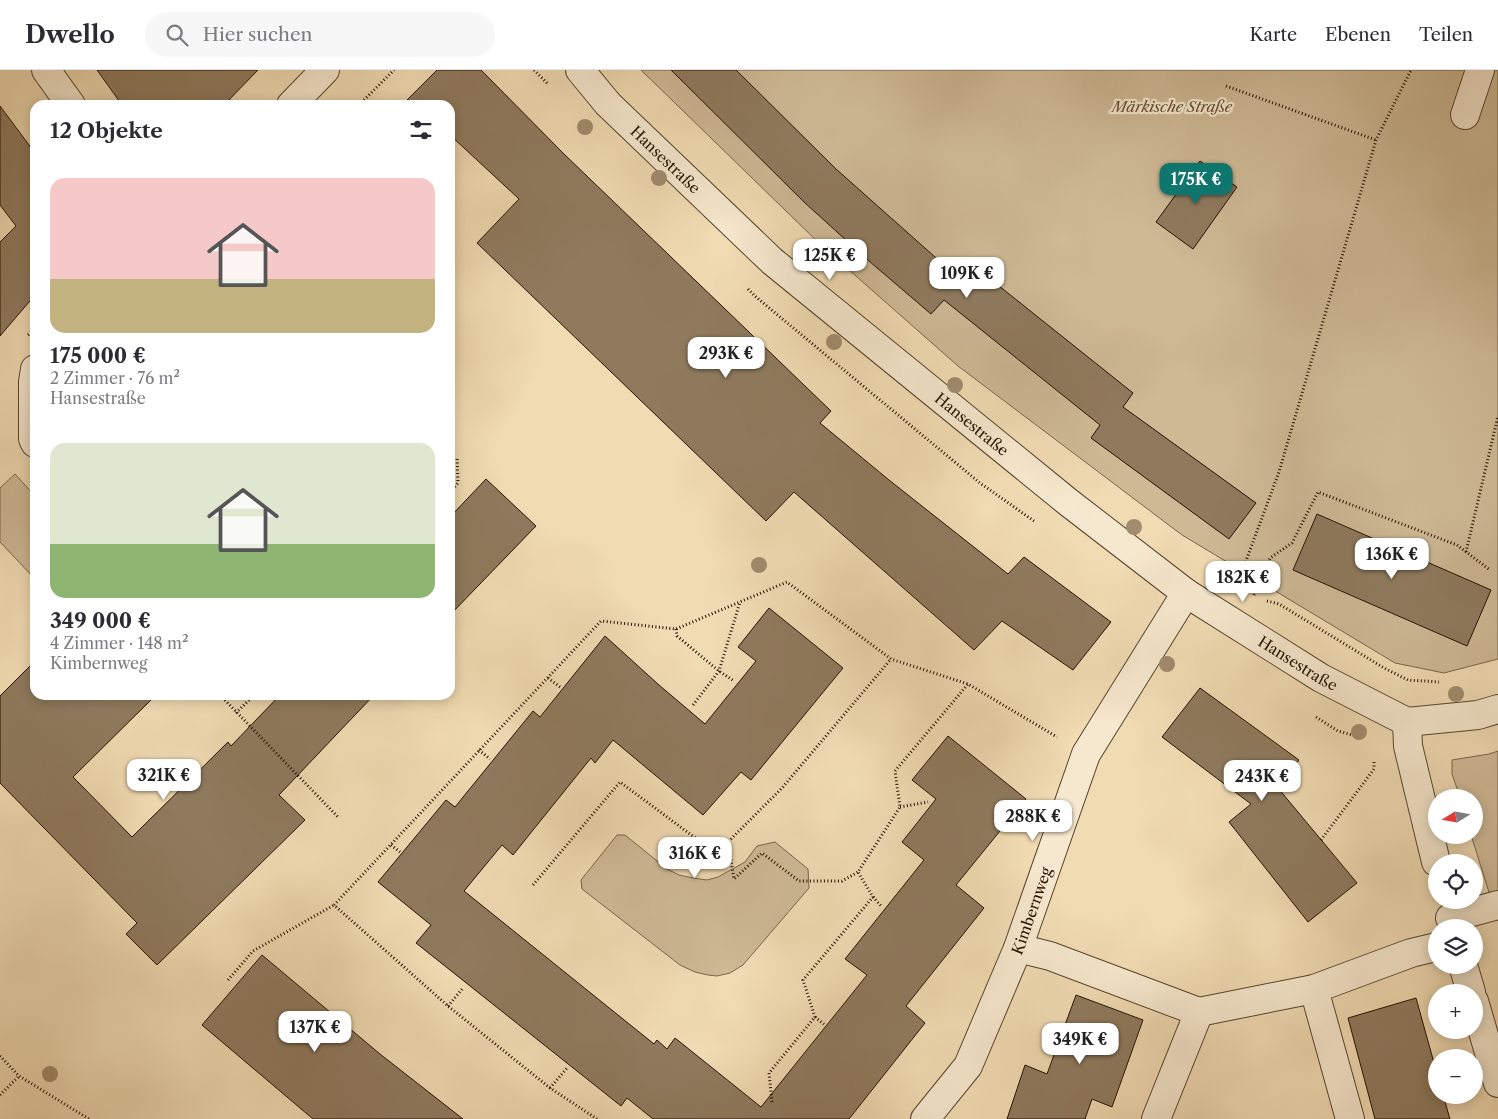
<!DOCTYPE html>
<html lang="de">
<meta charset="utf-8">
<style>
:root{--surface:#fff;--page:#f7f7f7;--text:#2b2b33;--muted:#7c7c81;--line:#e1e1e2;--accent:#0f766e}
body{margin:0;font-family:"Libre Caslon Text",serif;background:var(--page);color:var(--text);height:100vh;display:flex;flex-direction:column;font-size:19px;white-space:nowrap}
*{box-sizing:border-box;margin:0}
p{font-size:16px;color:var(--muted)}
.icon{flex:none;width:28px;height:28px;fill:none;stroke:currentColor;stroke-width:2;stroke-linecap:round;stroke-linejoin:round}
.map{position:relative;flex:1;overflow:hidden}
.sheet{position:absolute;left:30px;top:30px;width:425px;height:600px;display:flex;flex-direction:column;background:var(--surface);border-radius:15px;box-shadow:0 2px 12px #0003}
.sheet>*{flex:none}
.needle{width:32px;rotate:259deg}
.fabs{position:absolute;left:1428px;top:719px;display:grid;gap:10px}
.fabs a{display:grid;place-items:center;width:55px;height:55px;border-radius:50%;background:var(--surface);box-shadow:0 2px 12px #0003;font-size:25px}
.price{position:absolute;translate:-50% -42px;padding:0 11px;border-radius:10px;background:#fff;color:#222;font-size:16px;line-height:32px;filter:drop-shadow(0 1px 2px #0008)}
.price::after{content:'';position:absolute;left:50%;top:30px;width:15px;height:11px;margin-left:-8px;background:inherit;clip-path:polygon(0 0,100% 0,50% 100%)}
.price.active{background:var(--accent);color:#fff}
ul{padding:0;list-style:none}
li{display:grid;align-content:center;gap:10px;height:265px;padding:0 20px}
li span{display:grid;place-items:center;height:155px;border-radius:15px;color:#555}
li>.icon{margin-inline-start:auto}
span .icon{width:90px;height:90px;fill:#fffc;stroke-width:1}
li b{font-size:21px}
h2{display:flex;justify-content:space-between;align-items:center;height:60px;padding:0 20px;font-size:21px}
header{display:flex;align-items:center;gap:30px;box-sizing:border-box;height:70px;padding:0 25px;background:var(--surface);border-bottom:1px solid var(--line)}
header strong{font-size:24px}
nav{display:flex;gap:28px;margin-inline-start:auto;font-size:18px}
.search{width:350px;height:45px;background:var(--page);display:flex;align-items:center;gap:12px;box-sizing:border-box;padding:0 18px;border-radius:28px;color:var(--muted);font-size:19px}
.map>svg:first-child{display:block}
.green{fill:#ceb995;stroke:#79654b}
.building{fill:#8f7a5e;stroke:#241101}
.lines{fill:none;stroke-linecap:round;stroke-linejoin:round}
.minor-casing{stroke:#57442e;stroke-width:30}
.path{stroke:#241101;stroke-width:3;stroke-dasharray:1 2.5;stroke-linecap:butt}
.minor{stroke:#f6e8ce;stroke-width:28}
.tree{fill:#a18c6e}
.labels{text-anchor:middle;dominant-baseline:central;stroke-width:4.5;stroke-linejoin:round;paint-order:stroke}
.park-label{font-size:15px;font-style:italic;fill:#604c35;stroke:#f6e8ce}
.street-label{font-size:15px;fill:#241101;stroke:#f6e8ce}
</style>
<header>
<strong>Dwello</strong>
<div class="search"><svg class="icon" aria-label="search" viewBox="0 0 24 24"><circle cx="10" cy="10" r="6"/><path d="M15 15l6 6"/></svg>Hier suchen</div>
<nav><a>Karte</a><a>Ebenen</a><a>Teilen</a></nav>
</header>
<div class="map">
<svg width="1498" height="1049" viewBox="0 0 1498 1049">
<rect width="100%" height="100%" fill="#f1dbb3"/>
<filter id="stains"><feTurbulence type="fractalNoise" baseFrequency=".004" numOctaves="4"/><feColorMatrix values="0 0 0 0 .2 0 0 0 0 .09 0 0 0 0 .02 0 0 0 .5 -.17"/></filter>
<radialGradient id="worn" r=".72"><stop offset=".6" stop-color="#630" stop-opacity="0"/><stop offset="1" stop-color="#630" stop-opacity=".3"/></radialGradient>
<!-- green -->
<g class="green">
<path d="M641,0H1498V589L1444,603L1395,593L1182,465L958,296L823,177Z"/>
<path d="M15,404L35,426V509L0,472V418Z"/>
<path d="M1498,681V851L1471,765H1474V728L1460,727L1452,704V690L1489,684Z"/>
<path d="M617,765H625L667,799L679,805L693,808L707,810L718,807L745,792L757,776L775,772L808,799L809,818L743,895L730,903L717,906L708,905L695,902L680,895L582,819L581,810Z"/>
</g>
<!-- building -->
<g class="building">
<path d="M97,0H258L224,35H122Z"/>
<path d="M437,0H481L563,83L831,341L820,353L889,410L1008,504L1024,487L1111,552L1073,600L1002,551L974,580L794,422L766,451L477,173L519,129L450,65V35H402Z"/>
<path d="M671,0H736L836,99L953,203L964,188L1133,323L1123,337L1256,433L1229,469L1091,368L1100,355L944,230L931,244L869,191L804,132Z"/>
<path d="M0,36L35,83V225L0,266V172L16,156L0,135Z"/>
<path d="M1200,91L1237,117L1193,179L1156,152Z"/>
<path d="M486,409L536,456L450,545V447Z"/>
<path d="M1317,444L1491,520L1467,576L1293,500Z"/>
<path d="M769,538L843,598L751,710L741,702L703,745L613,670L595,693L591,688L513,785L502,775L464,821L654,974L657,970L667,979L675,968L761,1037L867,905L845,889L924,790L902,772L936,729L912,710L948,666L1026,729L956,815L984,838L906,936L925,953L849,1049H653L627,1028L621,1036L416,873L431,855L378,812L446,730L455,737L533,641L540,647L605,566L659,615L705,654L756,591L738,577Z"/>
<path d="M35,591V625H156L73,707L132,767L228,672L231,676L280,625H374L279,725L305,750L157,895L126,864L137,853L0,713V626Z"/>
<path d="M1200,618L1299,690L1278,718L1357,813L1308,852L1229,752L1251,734L1162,667Z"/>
<path d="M262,885L380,984L463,1049H313L202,955Z"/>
<path d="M1076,925L1143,950L1112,1037L1092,1029L1085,1049H1007L1025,995L1047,1004Z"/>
<path d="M1416,928L1436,1000V1025H1443L1450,1049H1375L1348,948Z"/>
</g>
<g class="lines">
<defs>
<g id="minor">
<path d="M46,0L71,35"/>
<path id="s1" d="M580,0L608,34L772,191L1068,432L1186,523L1321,608L1407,652"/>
<path d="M291,35L325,0"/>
<path d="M1465,45L1480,0"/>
<path d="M35,299L33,312V369L35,373"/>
<path d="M1407,652L1408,676L1436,792"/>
<path d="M1407,652L1478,645L1498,639"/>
<path d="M1450,848L1498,835"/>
<path d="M1018,878L1050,886L1199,942L1314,919L1411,883L1436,877"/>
<path d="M1463,895L1471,922"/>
<path d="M1314,919L1350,1049"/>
<path d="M1474,931L1498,1013"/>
<path id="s2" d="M925,1049L968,996L1018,878L1086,684L1186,523"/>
<path d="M1156,1049L1199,942"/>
</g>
</defs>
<!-- minor casing -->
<use href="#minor" class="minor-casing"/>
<!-- path -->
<g class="path">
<path d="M534,0L548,14"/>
<path d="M1226,16L1376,70"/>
<path d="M359,35L394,0"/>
<path d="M748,219L756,227L980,413L1034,451"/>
<path d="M28,265L35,259"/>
<path d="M450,422L458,413L457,387"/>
<path d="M1466,482L1498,346"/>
<path d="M1237,515L1279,402L1376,70L1411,0"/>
<path d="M1254,525L1270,488L1292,473L1318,422L1457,475L1490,500"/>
<path d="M1267,531L1279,534L1384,598L1408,610L1439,612"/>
<path d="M676,559L677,566L719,601L734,611"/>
<path d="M548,608L560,617"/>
<path d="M220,625L338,747"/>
<path d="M693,635L719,601L740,532"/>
<path d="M236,643L254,625"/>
<path d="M1316,647L1338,661L1355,666"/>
<path d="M479,680L490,689"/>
<path d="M900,737L928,732"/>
<path d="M1321,770L1374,699V691"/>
<path d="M728,772L734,809L762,783L799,811H842L858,802"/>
<path d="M391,775L400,782"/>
<path d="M533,815L620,712L698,770L728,772L782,718L891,589"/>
<path d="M873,827L881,836"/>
<path d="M228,910L253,881L334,835"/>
<path d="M448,936L463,918"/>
<path d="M815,947L825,955"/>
<path d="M0,986L19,1006L89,1049"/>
<path d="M550,1018L567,998"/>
<path d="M0,1025L19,1006"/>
<path d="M772,1032L769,1003L815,947L803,910L873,827L858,802L900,737L895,701L968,614"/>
<path d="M597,1049L550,1018L448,936L334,835L601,551L676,559L787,512L891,589L968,614L1057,667"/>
</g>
<!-- minor -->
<use href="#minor" class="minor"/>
</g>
<!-- trees -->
<g class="tree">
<circle cx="585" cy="57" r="8"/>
<circle cx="659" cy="108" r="8"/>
<circle cx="834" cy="272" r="8"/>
<circle cx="955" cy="315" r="8"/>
<circle cx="1134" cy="457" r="8"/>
<circle cx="759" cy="495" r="8"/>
<circle cx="1167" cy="594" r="8"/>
<circle cx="1456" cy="624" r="8"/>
<circle cx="1359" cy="662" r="8"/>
<circle cx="50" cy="1004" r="8"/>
</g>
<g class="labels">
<!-- park labels -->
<g class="park-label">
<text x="1172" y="36">Märkische Straße</text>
</g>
<!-- street labels -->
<g class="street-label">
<text stroke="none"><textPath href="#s1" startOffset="124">Hansestraße</textPath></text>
<text stroke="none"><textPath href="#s1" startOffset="529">Hansestraße</textPath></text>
<text stroke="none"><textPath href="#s1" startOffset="934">Hansestraße</textPath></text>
<text stroke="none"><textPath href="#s2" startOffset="236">Kimbernweg</textPath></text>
</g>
</g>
<rect width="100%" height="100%" filter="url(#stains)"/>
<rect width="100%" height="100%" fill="url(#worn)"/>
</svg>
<div class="fabs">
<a><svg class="needle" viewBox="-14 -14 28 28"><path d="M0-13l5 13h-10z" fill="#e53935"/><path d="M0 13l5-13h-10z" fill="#7c7c81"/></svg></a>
<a><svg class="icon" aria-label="locate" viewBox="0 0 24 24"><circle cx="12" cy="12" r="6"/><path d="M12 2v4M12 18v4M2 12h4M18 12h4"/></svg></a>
<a><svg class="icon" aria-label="layers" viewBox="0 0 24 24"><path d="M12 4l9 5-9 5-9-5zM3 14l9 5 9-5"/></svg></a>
<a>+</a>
<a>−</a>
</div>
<b class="price active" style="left:1196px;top:135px">175K €</b>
<b class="price" style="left:830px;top:211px">125K €</b>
<b class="price" style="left:967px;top:229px">109K €</b>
<b class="price" style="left:726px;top:309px">293K €</b>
<b class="price" style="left:1392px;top:510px">136K €</b>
<b class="price" style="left:1243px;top:533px">182K €</b>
<b class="price" style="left:164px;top:731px">321K €</b>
<b class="price" style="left:1262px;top:732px">243K €</b>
<b class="price" style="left:1033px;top:772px">288K €</b>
<b class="price" style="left:695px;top:809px">316K €</b>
<b class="price" style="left:315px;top:983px">137K €</b>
<b class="price" style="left:1080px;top:995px">349K €</b>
<section class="sheet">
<h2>12 Objekte<svg class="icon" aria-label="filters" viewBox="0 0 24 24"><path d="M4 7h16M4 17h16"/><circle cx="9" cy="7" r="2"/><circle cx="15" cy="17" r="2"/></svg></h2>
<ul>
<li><span style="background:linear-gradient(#f6c9c9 65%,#c2b280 0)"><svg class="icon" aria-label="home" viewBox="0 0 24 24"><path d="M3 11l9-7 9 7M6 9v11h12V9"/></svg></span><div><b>175 000 €</b><p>2 Zimmer · 76 m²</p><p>Hansestraße</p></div></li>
<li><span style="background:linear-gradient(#dfe7d0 65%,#8fb573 0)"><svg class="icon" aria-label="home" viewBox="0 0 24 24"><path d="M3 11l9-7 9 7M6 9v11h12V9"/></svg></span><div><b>349 000 €</b><p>4 Zimmer · 148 m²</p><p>Kimbernweg</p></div></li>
</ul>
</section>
</div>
